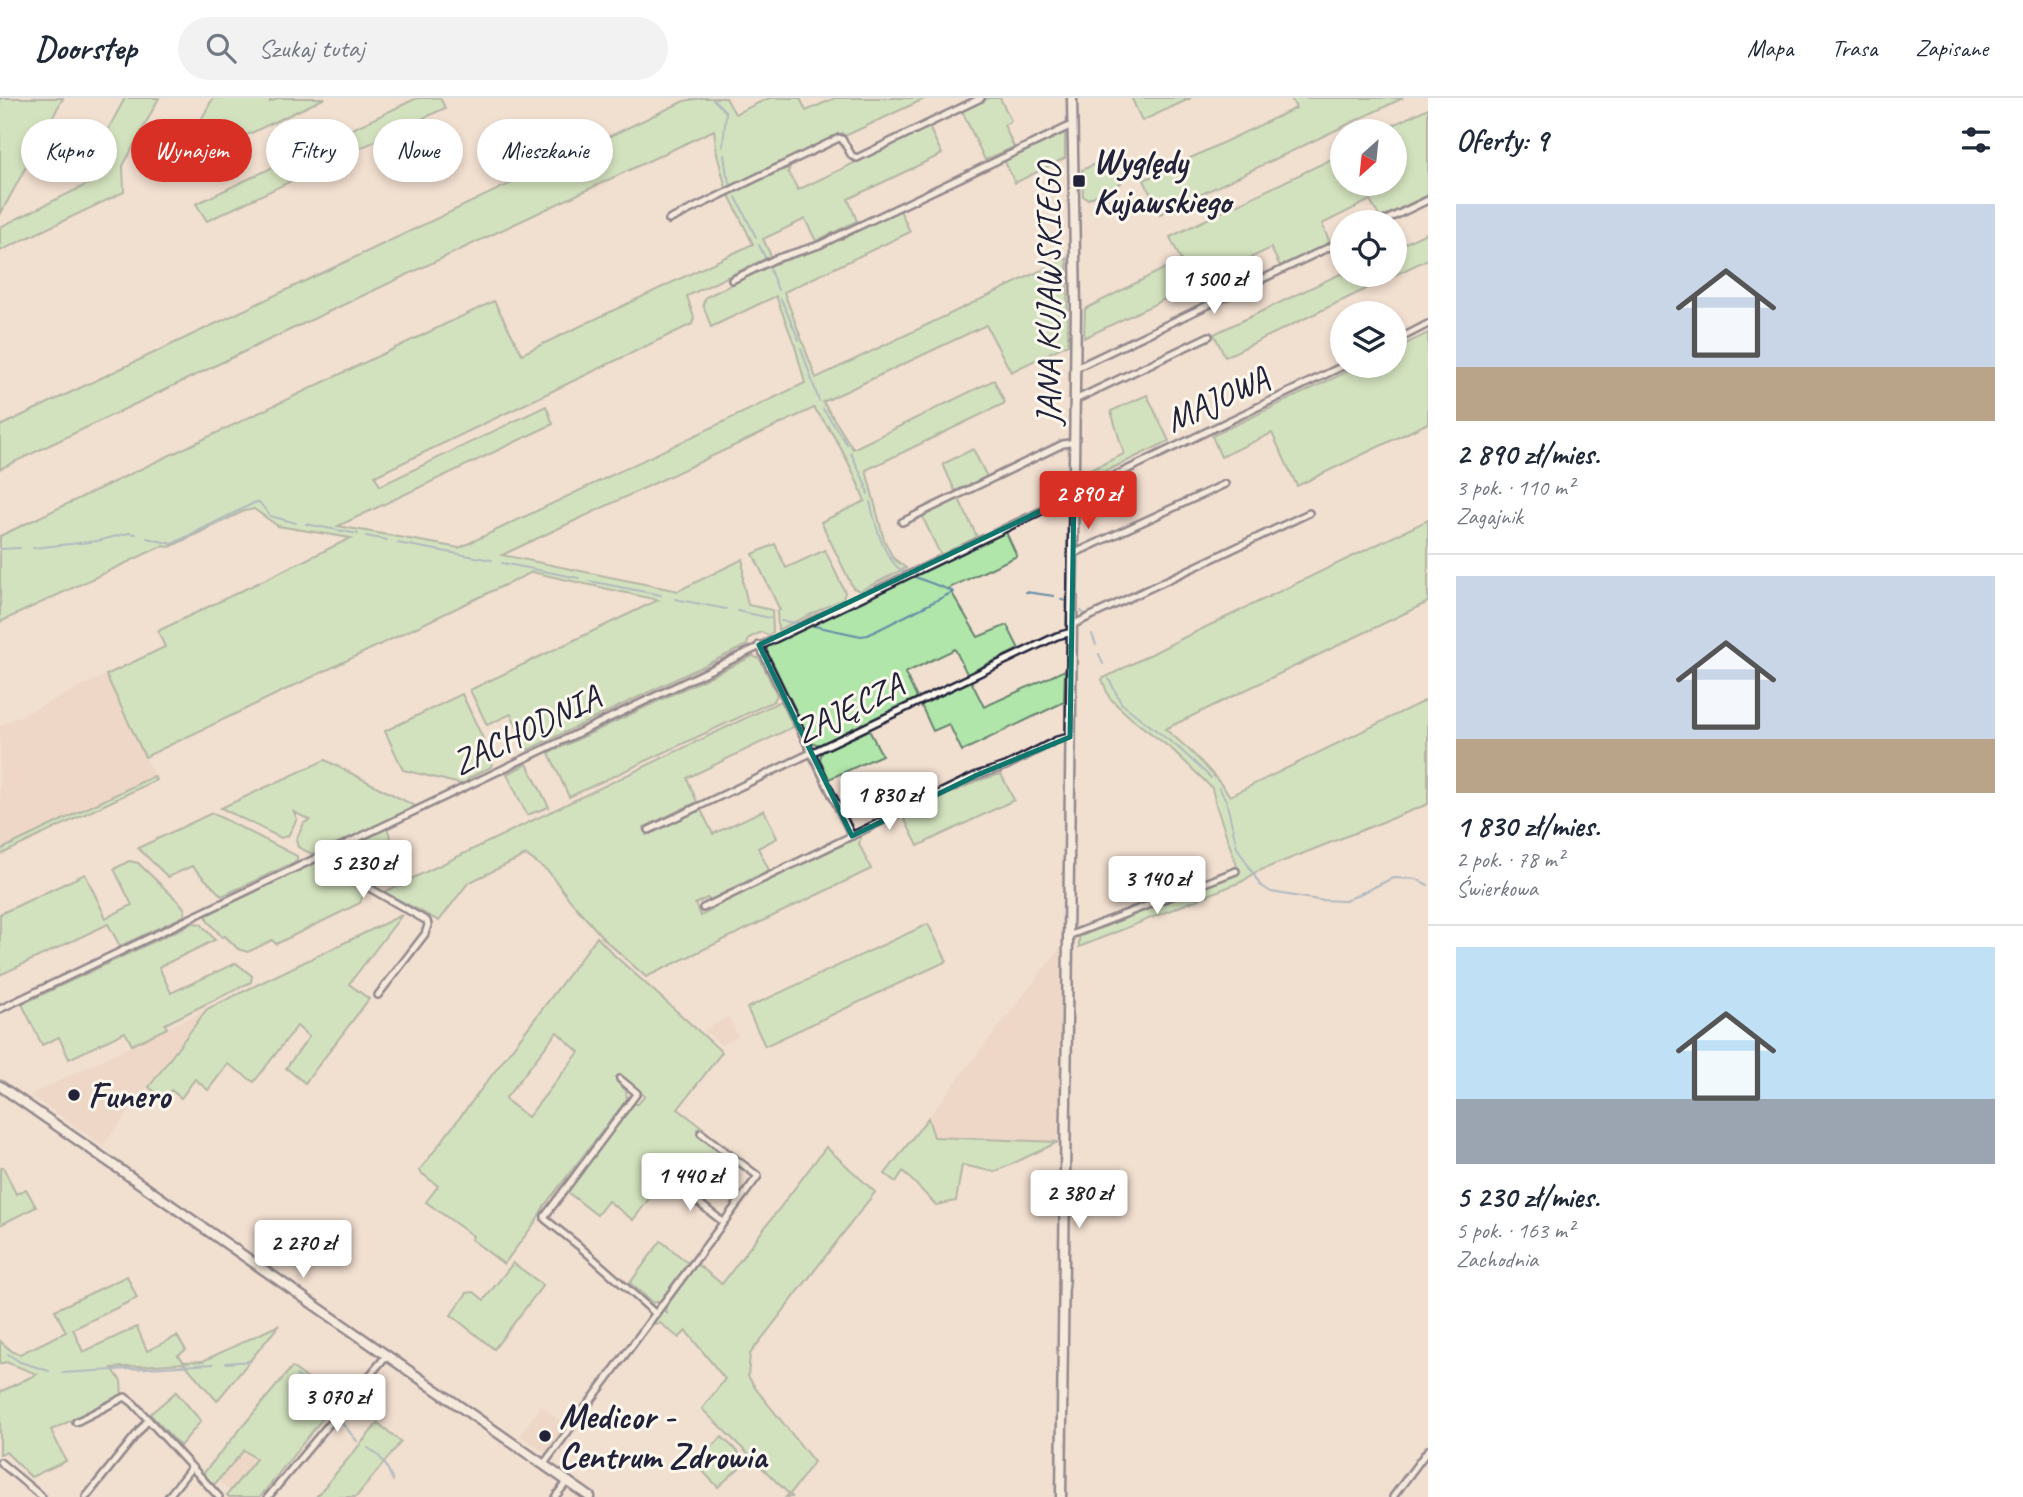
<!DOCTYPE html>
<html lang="pl">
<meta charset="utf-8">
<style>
:root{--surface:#fff;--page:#f2f2f3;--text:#1f2937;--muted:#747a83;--line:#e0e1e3;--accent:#d93025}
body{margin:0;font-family:Caveat,sans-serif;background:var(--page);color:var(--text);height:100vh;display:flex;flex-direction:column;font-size:26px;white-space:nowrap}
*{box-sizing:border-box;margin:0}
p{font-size:23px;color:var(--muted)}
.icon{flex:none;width:38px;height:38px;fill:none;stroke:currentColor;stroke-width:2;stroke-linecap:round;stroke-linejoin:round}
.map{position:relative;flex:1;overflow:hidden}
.sheet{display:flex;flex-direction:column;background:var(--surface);width:595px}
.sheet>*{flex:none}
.guide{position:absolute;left:21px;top:21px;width:665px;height:63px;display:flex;gap:14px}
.needle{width:46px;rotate:207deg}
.controls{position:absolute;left:1330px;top:21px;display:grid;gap:14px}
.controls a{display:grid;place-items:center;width:77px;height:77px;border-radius:50%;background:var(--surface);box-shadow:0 4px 10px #0003;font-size:35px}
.price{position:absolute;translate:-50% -60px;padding:0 16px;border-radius:7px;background:#fff;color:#222;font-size:23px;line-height:46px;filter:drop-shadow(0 2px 4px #0008)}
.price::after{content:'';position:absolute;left:50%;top:42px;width:21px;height:16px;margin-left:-10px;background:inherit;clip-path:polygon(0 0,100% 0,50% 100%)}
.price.current{background:var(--accent);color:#fff}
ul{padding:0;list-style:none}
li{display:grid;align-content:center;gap:14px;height:371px;padding:0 28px}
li+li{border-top:2px solid var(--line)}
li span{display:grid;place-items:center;height:217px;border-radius:0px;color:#555}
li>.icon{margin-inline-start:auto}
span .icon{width:126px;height:126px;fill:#fffc;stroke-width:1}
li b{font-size:30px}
h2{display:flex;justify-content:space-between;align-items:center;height:84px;padding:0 28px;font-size:30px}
.pill{padding:0 24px;border-radius:32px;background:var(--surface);box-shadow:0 4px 10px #0003;font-size:24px;line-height:63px}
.pill.current{background:var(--accent);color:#fff}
header{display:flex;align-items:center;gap:42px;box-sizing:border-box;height:98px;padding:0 35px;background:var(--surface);border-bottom:2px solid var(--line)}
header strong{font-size:33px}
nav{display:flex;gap:38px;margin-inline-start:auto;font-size:24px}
.search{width:490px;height:63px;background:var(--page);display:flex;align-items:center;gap:18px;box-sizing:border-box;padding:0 24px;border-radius:38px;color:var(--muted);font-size:26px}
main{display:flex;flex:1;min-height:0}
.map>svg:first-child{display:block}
.built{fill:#eacebc}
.green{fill:#b0e6a9;stroke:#698472;stroke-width:2;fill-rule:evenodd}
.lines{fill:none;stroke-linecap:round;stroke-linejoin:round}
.stream{stroke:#658da9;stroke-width:2}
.street-casing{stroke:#22223b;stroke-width:10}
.secondary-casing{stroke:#22223b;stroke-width:13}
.street{stroke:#fbf7ec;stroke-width:5}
.secondary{stroke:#fbf7ec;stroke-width:8}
.marked{fill:none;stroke:#0f766e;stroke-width:5;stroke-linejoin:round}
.poi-dot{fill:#22223b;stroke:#fbf7ec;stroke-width:2.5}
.labels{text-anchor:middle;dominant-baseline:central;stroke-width:6;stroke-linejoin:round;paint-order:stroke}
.poi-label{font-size:35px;font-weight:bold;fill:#22223b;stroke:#fbf7ec;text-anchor:start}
.street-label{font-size:35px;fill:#22223b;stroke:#fbf7ec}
</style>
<header>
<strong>Doorstep</strong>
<div class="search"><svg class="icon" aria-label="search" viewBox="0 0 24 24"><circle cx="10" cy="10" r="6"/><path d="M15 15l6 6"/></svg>Szukaj tutaj</div>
<nav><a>Mapa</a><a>Trasa</a><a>Zapisane</a></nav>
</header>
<main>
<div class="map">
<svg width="1428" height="1399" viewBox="0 0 1428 1399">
<rect width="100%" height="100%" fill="#f1dfd0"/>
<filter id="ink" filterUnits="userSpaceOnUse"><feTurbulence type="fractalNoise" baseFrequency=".0143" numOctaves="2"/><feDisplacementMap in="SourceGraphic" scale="14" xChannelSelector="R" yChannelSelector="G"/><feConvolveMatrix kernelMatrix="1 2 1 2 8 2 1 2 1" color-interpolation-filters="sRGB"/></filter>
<g filter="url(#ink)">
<!-- built -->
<g class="built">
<path d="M106,577L154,678L0,752V628Z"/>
<path d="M1061,849L1058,1044L934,1039L928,1020Z"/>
<path d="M207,911L103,1047L30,997Z"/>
<path d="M729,919L738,939L721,947L704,932Z"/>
<path d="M541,1308L566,1328L546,1355L520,1337Z"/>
<path d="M244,1352L256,1362L230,1393L218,1382Z"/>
</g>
<!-- green -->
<g class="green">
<path d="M0,0H63L0,117Z"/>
<path d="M125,0H159L123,68L124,94L0,153V129L90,85L88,69Z"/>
<path d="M213,0H271L270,4L278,0H325L190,64V42Z"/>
<path d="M417,0H440L445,10L207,123L196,106Z"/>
<path d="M701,0H726L735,16L769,0H800L806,13L835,0H926L845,38L842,35L726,90L717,56L714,32L258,247L0,371V328L684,3Z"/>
<path d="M989,0H1000L1011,23L1004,27L1014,49L985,62L962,13Z"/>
<path d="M1134,0H1191L1142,23L1132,1Z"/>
<path d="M1291,0H1403L1160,116L1144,82L1296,10Z"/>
<path d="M1428,10V97L1380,120L1370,102L1322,126L1330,145L1280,168L1271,150L1084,240L1085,211L1181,162L1170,139L1342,56V86H1395V33H1381Z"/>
<path d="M929,29L942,56L848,101L857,123L816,143L805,121L763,141L771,158L687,198L694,220L692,226L375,378L380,388L546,308L553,326L338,428L459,450L805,285L795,248L776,198L711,229L703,206L706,199L774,166L820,151L900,112L910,134L784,194L816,280L1067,160L1068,246L1011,274L986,227L823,304L853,351L994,282L1005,305L866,372L884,442L893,460L906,470L860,493L853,490L821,424L865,403C852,369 837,338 814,310L502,457L678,493L743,461V485L748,507L772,512L773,534L768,537L761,534L749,540L747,547L528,652L511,616L487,627L470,592L658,502L532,474L145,659L106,577L165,549L158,533L351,440L278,428L254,411L244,413L170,449L162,448L0,524V438L494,203L522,256L753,146L729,97L790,69L788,74L798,92Z"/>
<path d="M1062,35L1065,36V60L1015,85L1004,62Z"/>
<path d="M1109,60L1121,85L1088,101L1083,98L1082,72Z"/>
<path d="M1428,134V161L1395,177V150Z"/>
<path d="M1342,175V177H1395L1225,259L1214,236Z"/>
<path d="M1428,235V325L1297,388L1272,335L1221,359L1212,338L1359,268H1395V251Z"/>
<path d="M1147,297L1169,343L1083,384L1084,375L1124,356L1111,313Z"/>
<path d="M973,351L987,379L955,393L943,366Z"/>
<path d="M959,401L978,441L941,458L922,418Z"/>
<path d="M1428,422V504L1165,631C1190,651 1211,672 1230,698L1428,601V706L1256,774L1243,783L1079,849V839L1239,774L1216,707L1212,690L1174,653L1131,620L1118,608L1109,599L1102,581L1181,541Z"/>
<path d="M1005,432L1017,458L949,490L978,539L1007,527L1019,551L967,576L955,551L905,575L917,600L819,647L811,644L767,553V546Z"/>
<path d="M775,446L786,470L825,452L845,494L843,501L778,532L777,513L780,512L753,456Z"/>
<path d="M753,558L760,561L777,597L774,603L569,699L549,655Z"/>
<path d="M1065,572L1064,604L962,653L949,626L933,633L921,607L971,583L984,609Z"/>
<path d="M462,596L493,662L491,669L469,680L465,687L403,672L385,633Z"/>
<path d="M781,603L793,629L687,680L697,704L644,729L646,737L701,712L713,736L764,712L777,740L758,750L769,772L710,802L707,800L695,806L701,818L712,812L714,809L861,738L859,746L871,771L646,879L605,842L570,802L549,774L526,757L468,785L439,823L384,794Z"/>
<path d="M869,632L882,657L829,681L820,661L822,654Z"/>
<path d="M325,662L417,709L316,758L298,749L296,742L304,725L310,722L294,714L297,721L288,738L281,740L221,710Z"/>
<path d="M527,666L549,709L527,717L507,676Z"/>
<path d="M1001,676L1014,702L918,748L903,718L977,683Z"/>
<path d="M154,678L156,682L0,757V752Z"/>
<path d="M212,715L297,758V763L222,798L192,768L168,779L138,750Z"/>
<path d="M386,728L396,753L349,775L326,762L327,757Z"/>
<path d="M129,763L138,765L180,805L185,811L184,818L120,848L108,826L0,877V816L85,776L106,820L132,807L114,771Z"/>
<path d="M315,765H319L363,790L364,795L360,805L276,846L272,842L248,854L238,851L225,838L222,839L207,822V817Z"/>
<path d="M402,817L349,886L369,901L305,985L286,970L309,939L297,928L254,984L228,966L208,992L195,981L181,1000L171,992L164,1002L149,989L207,911Z"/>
<path d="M193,825L201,826L215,842L159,869L171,895L236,865L252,878L251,884L165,926L167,930L132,947L125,934L69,961L59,939L42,947L22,906Z"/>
<path d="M928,826L947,863L765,948L747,910Z"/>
<path d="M597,839L615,858L722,954L678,1011L703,1030L697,1031L698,1038L725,1058L696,1095L670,1075H663L664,1081L633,1122L608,1103L597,1117L566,1093L633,1006H638L645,998L622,978L617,984L626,993L627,1001L544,1108L536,1123L504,1166L471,1141L473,1138L426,1104L438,1088L419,1073ZM557,934L579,954L528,1019L505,1001Z"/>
<path d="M928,1020L934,1039L1058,1044L995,1074L962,1067L956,1103L936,1107L903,1073L896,1084L885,1076Z"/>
<path d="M826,1049L875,1094L750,1256L748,1278L756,1291L814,1364L790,1396L792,1399H786L789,1396L702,1311L725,1281L686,1233L679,1240L660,1225L653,1226L663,1212L667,1215L666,1209L697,1166L722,1186Z"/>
<path d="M3,1069L16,1096L26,1091L36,1109L0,1127V1071Z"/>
<path d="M661,1143L688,1165L660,1203L653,1205L630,1185Z"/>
<path d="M513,1165L543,1187L494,1251L451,1217L467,1195L474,1194L484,1202Z"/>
<path d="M127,1178L137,1200L73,1231L83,1254L137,1229L147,1253L177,1238L186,1252L178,1257L184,1264L203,1263L279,1227L217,1303L184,1265L112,1270L121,1283L122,1298L51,1332L66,1363L31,1379L6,1354L0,1356V1294L37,1276L6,1264L0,1266V1243L13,1254L20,1256L66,1234L55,1212Z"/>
<path d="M292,1269L317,1288L334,1306L260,1399H229L227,1397L256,1361L244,1352L213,1388L202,1377Z"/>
<path d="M176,1294L201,1323L180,1348L150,1316Z"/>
<path d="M378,1325L401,1344L356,1399H316Z"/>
<path d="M722,1339L739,1355V1370L718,1389L695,1365Z"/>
</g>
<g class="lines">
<!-- stream -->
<g class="stream">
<path d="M712,0L726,14L723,48"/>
<path d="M724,57L727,77L732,89"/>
<path d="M736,99L756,139"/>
<path d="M759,147L766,161"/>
<path d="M769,169L778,192"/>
<path d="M781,201L799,242"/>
<path d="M801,250L819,303"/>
<path d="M823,311L847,346"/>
<path d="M851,355L865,385L868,396"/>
<path d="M870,404C877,430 881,457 904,475"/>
<path d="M306,426L358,436"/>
<path d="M366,438L387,442"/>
<path d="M147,440L172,446L256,404L260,405L270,418L296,425"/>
<path d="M397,445L492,462"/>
<path d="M33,450L97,443L129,435L136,436"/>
<path d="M0,451L20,450"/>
<path d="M502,465L579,480"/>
<path d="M915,479L952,493"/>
<path d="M589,483L661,497"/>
<path d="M1026,494L1054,498"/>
<path d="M675,501L726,511"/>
<path d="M1061,501L1064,503"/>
<path d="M738,513L770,520"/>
<path d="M1081,513L1084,516"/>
<path d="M781,523L800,525"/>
<path d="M814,528L861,538L868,537L953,494"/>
<path d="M1092,536L1096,547"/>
<path d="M1099,556L1103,566"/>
<path d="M1109,581L1121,605L1180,651L1211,680"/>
<path d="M1219,690L1226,702L1237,749L1260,787L1271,794L1318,802L1345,803L1393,780L1416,781L1428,787"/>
<path d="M8,1256L20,1264L49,1273"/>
<path d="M226,1265L251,1263"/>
<path d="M62,1275L213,1266"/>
<path d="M296,1277L316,1292L331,1310"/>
<path d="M342,1325L357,1343"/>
<path d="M368,1350C382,1358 387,1368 393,1383"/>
</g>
<defs>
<g id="street">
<path d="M669,122L839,40L842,41L852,58L857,60L981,0"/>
<path d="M1382,124L1428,102"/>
<path d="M732,182L775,161L819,147L1072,27"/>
<path d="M1395,243L1428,226"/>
<path d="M1076,270L1342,143"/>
<path d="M1075,302L1209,238"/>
<path d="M902,424L1063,346L1075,344"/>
<path d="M1073,456L1225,386"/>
<path d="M1072,527L1309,415"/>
<path d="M759,547L852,738"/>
<path d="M649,732L1057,538L1072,534"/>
<path d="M317,760L427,823L428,827L425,836L378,897"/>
<path d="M703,810L977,677L1006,668L1057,642L1070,639"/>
<path d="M1068,838L1236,773"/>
<path d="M0,911L798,530L1343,268"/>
<path d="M620,981L637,995L545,1118V1121L579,1148L656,1216"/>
<path d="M674,1085L723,1124"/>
<path d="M76,1324L125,1299L133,1305L219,1399"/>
<path d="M0,1364L42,1399"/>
<path d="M543,1367L758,1078L701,1035"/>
<path d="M86,1399L148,1322"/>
<path d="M168,1399L191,1370"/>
<path d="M268,1399L386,1258"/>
<path d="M555,1399L567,1384"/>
<path d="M1393,1399L1428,1352"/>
</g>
<g id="secondary">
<path d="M0,988L590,1399"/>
<path d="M1061,1399L1076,208L1072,0"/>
</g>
</defs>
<!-- street casing -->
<use href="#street" class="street-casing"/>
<!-- secondary casing -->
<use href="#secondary" class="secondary-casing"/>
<!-- street -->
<use href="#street" class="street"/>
<!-- secondary -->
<use href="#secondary" class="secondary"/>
</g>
</g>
<!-- marked area -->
<path d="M0 0H1428V1399H0ZM1074,397L1070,639L977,677L852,738L759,547Z" fill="#f1dfd0" fill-opacity=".55" fill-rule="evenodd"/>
<path class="marked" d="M1074,397L1070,639L977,677L852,738L759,547Z"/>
<!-- markers -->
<g class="poi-dot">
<rect x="1072" y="76" width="14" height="14" rx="3.5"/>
<circle cx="74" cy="997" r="7"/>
<circle cx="545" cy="1338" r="7"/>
</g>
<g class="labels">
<!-- poi labels -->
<g class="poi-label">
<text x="1093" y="63">Wyględy<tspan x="1093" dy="40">Kujawskiego</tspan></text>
<text x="88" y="997">Funero</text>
<text x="559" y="1318">Medicor -<tspan x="559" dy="40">Centrum Zdrowia</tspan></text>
</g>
<!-- street labels -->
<g class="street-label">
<text transform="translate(1048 196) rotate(-90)">JANA KUJAWSKIEGO</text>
<text transform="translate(1217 301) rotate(-25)">MAJOWA</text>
<text transform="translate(849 610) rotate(-26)">ZAJĘCZA</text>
<text transform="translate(526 632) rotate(-26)">ZACHODNIA</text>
</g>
</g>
</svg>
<div class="controls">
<a><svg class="needle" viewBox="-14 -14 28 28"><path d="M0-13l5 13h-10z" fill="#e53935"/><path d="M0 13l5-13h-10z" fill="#747a83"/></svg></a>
<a><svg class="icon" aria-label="locate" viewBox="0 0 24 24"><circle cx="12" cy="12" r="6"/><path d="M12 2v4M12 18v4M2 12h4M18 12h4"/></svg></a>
<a><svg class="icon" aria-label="layers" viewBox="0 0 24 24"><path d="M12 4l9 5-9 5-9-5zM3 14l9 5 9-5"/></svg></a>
</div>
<b class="price" style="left:1214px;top:218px">1 500 zł</b>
<b class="price current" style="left:1088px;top:433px">2 890 zł</b>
<b class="price" style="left:889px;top:734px">1 830 zł</b>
<b class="price" style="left:363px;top:802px">5 230 zł</b>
<b class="price" style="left:1157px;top:818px">3 140 zł</b>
<b class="price" style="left:690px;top:1115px">1 440 zł</b>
<b class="price" style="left:1079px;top:1132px">2 380 zł</b>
<b class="price" style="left:303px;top:1182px">2 270 zł</b>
<b class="price" style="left:337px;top:1336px">3 070 zł</b>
<div class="guide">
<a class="pill">Kupno</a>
<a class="pill current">Wynajem</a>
<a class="pill">Filtry</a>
<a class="pill">Nowe</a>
<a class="pill">Mieszkanie</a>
</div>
</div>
<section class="sheet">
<h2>Oferty: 9<svg class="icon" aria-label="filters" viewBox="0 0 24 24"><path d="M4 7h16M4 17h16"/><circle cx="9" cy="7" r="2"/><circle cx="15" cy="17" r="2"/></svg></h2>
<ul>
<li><span style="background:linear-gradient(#c9d6e8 75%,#b9a48a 0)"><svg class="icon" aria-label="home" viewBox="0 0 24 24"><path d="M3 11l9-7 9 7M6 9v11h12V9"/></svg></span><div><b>2 890 zł/mies.</b><p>3 pok. · 110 m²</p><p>Zagajnik</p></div></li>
<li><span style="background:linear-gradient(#c9d6e8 75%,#b9a48a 0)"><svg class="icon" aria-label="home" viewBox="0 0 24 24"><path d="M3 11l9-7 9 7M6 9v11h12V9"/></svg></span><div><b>1 830 zł/mies.</b><p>2 pok. · 78 m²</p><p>Świerkowa</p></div></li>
<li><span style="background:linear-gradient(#bfe0f5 70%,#9aa5b1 0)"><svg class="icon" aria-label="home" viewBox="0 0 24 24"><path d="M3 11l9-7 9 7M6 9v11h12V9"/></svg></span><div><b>5 230 zł/mies.</b><p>5 pok. · 163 m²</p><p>Zachodnia</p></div></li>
</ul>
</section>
</main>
